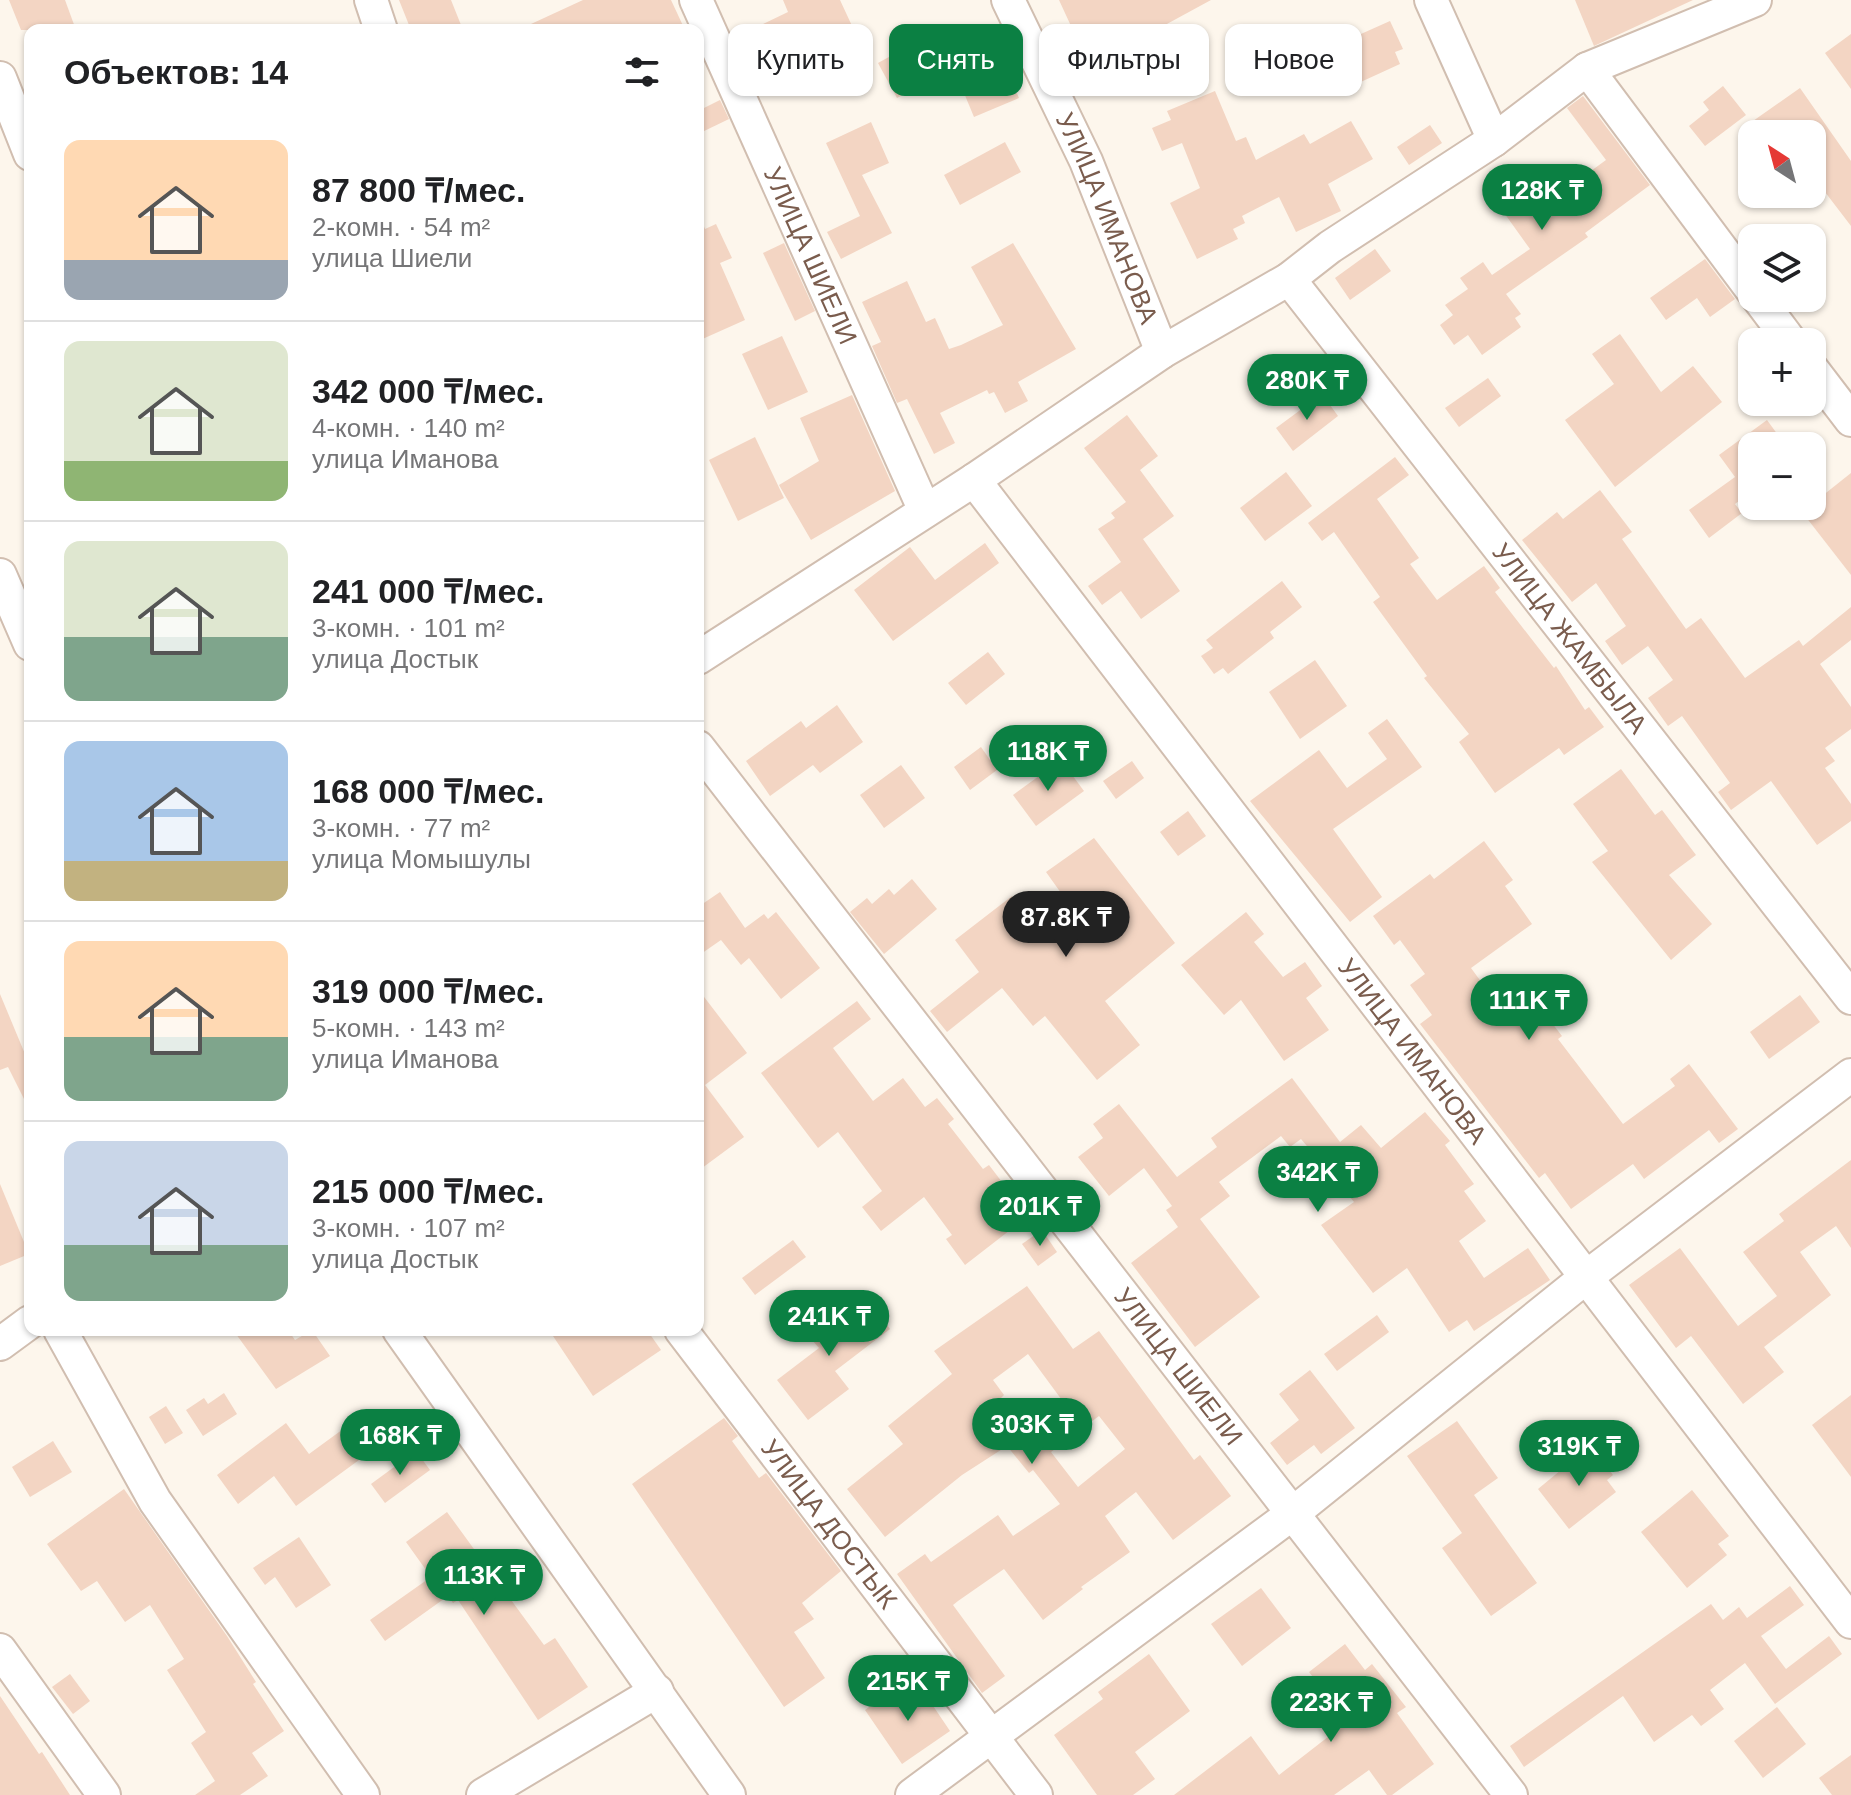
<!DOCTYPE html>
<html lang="ru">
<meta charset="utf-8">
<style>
:root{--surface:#fff;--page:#f6f6f6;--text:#202124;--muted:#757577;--line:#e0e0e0;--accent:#0b8043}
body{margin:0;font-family:Helvetica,sans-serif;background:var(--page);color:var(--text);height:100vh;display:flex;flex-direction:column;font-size:30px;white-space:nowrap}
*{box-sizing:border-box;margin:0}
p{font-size:26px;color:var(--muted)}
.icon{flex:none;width:44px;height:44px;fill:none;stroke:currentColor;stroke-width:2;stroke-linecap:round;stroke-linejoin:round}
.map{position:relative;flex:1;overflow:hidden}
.side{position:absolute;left:24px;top:24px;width:680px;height:1312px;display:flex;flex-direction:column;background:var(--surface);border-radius:16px;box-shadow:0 2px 6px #0004}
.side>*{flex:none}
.hud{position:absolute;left:728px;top:24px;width:760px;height:72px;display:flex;gap:16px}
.needle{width:52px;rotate:324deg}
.buttons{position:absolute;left:1738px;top:120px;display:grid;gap:16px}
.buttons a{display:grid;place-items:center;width:88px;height:88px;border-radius:16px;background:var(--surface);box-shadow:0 2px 6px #0004;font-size:40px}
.price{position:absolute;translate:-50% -68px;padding:0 18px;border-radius:28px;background:var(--accent);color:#fff;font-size:26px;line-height:52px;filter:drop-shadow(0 2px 4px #0008)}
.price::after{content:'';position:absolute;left:50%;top:48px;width:24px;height:18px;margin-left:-12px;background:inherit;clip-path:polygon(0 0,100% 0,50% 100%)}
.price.current{background:#222;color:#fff}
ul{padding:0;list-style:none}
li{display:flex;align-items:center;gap:24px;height:200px;padding:0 40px}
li+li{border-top:2px solid var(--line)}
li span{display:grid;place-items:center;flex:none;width:224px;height:160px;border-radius:16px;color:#555}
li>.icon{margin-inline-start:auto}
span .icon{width:96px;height:96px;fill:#fffc;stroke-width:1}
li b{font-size:34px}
h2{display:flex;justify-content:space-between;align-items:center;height:96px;padding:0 40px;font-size:34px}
.pill{padding:0 28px;border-radius:16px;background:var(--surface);box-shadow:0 2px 6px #0004;font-size:28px;line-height:72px}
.pill.current{background:var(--accent);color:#fff}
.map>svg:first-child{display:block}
.building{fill:#f3d5c3;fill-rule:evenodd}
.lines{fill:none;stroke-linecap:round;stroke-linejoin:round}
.minor-casing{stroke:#d1beb0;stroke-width:36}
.minor{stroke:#fff;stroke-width:32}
.labels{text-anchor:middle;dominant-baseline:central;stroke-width:6;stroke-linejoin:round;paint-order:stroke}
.street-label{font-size:26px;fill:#7a5c4d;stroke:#fffaf3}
</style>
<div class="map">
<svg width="1851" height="1795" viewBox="0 0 1851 1795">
<rect width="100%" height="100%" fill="#fdf6ec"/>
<!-- building -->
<g class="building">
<path d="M9,0H65L76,30H21Z"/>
<path d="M399,0H451L463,30H411Z"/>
<path d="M583,0H671L685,30H518Z"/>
<path d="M783,0H840L866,56L824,78L811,52L758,77L738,36L788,12Z"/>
<path d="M1059,0H1211L1154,31L1168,61L1159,65L1163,74L1122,93L1099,45L1083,52Z"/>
<path d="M1575,0H1693L1594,46Z"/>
<path d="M1390,21L1403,49L1395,52L1400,64L1352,86L1334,46Z"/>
<path d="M1851,34V89L1825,53Z"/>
<path d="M918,41L937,77L897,98L878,63Z"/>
<path d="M1003,62L1019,98L974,117L959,81Z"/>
<path d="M1723,86L1746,115L1705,146L1689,126L1709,110L1703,102Z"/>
<path d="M1800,88L1851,161V226L1812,175V134H1762L1753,121Z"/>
<path d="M1215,91L1236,141L1246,137L1256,160L1304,134L1310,144L1351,121L1373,159L1328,184L1341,211L1296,232L1279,197L1242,216L1245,223L1233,229L1238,239L1197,259L1170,203L1200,188L1182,143L1162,151L1152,128L1171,120L1167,111Z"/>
<path d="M1583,96L1650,185L1585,233L1588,237L1506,294L1521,314L1515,318L1521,327L1482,355L1468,335L1454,345L1440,325L1453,315L1445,305L1468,289L1460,278L1483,262L1492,275L1530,249L1492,196L1505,187L1501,181L1523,165L1529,173L1538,167L1558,195L1606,160L1567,108Z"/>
<path d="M720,100L729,119L698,134V111Z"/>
<path d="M871,122L889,163L862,175L892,233L841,259L827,232L860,216L826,143Z"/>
<path d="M1430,125L1442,143L1409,165L1397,147Z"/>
<path d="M1005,142L1021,172L960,205L944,175Z"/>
<path d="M698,212L705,229L716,224L732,258L720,263L745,320L698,341Z"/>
<path d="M784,243L815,311L795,321L763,253Z"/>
<path d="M1013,243L1076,349L1018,382L1028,401L1005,413L994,392L989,394L987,390L940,413L955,443L934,454L907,399L897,403L872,346L881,342L862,302L907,281L926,322L935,318L949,349L961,345L1003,325L971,267Z"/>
<path d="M1375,249L1391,271L1350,300L1335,278Z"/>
<path d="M1705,259L1735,299L1710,317L1697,298L1666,320L1650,298Z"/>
<path d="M1620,334L1661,392L1693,366L1722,402L1615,487L1565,420L1614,384L1592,354Z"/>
<path d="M782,336L808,392L768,410L742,354Z"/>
<path d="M1488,378L1501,396L1459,427L1445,408Z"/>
<path d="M1322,394L1338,416L1293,451L1276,428Z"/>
<path d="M852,395L895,491L811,540L779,485L819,461L800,418Z"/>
<path d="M1127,415L1158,456L1140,470L1174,516L1143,539L1180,591L1141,619L1121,591L1102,605L1088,586L1121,562L1098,529L1115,518L1111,513L1126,502L1084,448Z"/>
<path d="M1767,420L1786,446H1752V500L1748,494L1735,504L1742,513L1709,538L1689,510L1735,477L1719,455Z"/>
<path d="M755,437L784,498L738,521L709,460Z"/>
<path d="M1395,457L1409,475L1377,499L1419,558L1410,564L1437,600L1484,566L1500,588L1495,592L1554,668L1556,666L1585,710L1589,707L1604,727L1564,755L1559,748L1495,793L1459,742L1469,734L1424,678L1427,676L1373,602L1380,597L1334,532L1322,541L1308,523Z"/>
<path d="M1286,472L1312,506L1265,541L1240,508Z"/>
<path d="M1851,473V575L1802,512Z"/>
<path d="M1600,490L1632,532L1622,539L1686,629L1701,618L1745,678L1799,640L1803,646L1851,607V640L1820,664L1851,707V729L1825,748L1835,761L1825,768L1851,804V821L1817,845L1771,781L1731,810L1718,792L1730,783L1682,716L1668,726L1648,698L1673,680L1648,646L1622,665L1605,641L1626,626L1596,583L1572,602L1522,540L1557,512L1563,519Z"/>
<path d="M985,543L999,563L893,641L854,590L910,547L935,580Z"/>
<path d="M1282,581L1302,607L1270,632L1274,638L1228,674L1223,668L1214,674L1201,656L1213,648L1206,640Z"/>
<path d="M988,652L1005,674L966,705L948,683Z"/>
<path d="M1315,660L1347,706L1300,739L1269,692Z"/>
<path d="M837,705L863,742L820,773L813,765L770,796L746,761L801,721L806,728Z"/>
<path d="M1387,719L1422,767L1333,829L1382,897L1350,922L1250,801L1319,750L1347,788L1387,759L1368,733Z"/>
<path d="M981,747L997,770L970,790L954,767Z"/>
<path d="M1061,760L1084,791L1036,826L1013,795Z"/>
<path d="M1132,761L1144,778L1116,799L1103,781Z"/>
<path d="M901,765L925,798L884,828L860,795Z"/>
<path d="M1621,769L1655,815L1662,810L1696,855L1669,875L1712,924L1671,960L1592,862L1608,851L1573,804Z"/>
<path d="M1188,811L1206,836L1178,856L1160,832Z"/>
<path d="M1094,838L1175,943L1105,1001L1140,1045L1097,1080L1045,1016L1033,1026L1002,988L947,1032L930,1011L979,972L955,940L1012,896L1045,939L1076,914L1046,872Z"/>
<path d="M1484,841L1513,880L1505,886L1532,924L1471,968L1510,1021L1535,1001L1562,1036L1558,1039L1623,1124L1675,1086L1670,1079L1689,1064L1738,1129L1719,1143L1709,1130L1644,1179L1633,1164L1571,1209L1545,1173L1539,1178L1420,1024L1432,1015L1410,985L1425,974L1400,940L1394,945L1373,916L1430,874L1434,879Z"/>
<path d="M912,879L937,909L884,954L850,912L867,898L872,904L889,889L894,895Z"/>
<path d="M720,892L745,928L764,914L768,919L776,912L820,968L781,999L749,958L741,965L721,940L698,956V907Z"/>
<path d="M1246,912L1264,934L1254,942L1283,977L1305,962L1322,986L1306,998L1329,1030L1284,1061L1241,1000L1224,1015L1181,965Z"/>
<path d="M698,989L747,1053L705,1085L744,1137L698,1171Z"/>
<path d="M0,994L30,1066V1111L8,1067L0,1070Z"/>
<path d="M1800,995L1820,1022L1769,1059L1750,1032Z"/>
<path d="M857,1001L871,1019L833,1048L873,1101L903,1078L925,1107L937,1098L954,1119L948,1124L983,1169L989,1165L1005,1186L991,1196L1014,1227L965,1265L946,1239L952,1235L924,1197L881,1231L862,1207L882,1191L838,1132L818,1148L761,1073Z"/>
<path d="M1292,1078L1340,1142L1361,1125L1381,1148L1425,1112L1450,1141L1445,1145L1474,1184L1464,1191L1486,1221L1459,1241L1484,1278L1528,1248L1550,1280L1474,1331L1467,1320L1449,1332L1407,1268L1373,1293L1321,1225L1354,1202L1301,1139L1290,1147L1281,1136L1219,1182L1230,1196L1200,1219L1260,1297L1195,1347L1131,1263L1178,1227L1166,1210L1172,1206L1144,1168L1109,1196L1078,1157L1103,1138L1093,1124L1119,1104L1177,1177L1217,1147L1211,1138Z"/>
<path d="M1851,1160V1248L1836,1226L1800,1252L1831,1295L1764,1347L1784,1372L1743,1404L1691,1336L1676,1348L1629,1285L1680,1248L1738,1326L1777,1296L1743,1252L1784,1221L1779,1214Z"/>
<path d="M0,1184L29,1254L0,1266Z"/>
<path d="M1042,1230L1057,1252L1038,1266L1022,1244Z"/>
<path d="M793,1240L806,1257L755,1295L742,1278Z"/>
<path d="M1027,1286L1073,1349L1099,1331L1194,1460L1200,1455L1231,1496L1173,1540L1136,1492L1105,1516L1130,1552L1081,1587L1083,1589L1043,1620L1004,1569L958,1601L953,1605L1005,1676L982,1693L897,1574L925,1554L931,1562L998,1515L1013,1536L1060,1504L1033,1470L1029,1473L1007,1446L962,1475L885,1537L847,1489L903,1444L888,1426L952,1374L934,1351ZM1028,1354L1067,1407L1029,1435L1000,1399L1004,1395L993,1380ZM1099,1416L1125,1449L1078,1487L1051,1452Z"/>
<path d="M872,1304L890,1329L835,1371L849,1389L808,1420L777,1380L819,1348L797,1323L815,1307L836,1332Z"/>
<path d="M1377,1315L1389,1332L1337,1371L1324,1354Z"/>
<path d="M233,1330H288L295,1340L312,1330L330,1356L276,1389Z"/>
<path d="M549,1330H647L661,1350L593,1396Z"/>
<path d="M1310,1370L1355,1428L1321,1454L1314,1445L1287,1465L1270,1443L1299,1420L1279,1394Z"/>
<path d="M224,1393L237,1414L203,1436L186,1410L204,1398L208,1404Z"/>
<path d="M1851,1395V1477L1812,1425Z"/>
<path d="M166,1406L183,1433L165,1444L149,1417Z"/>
<path d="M724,1418L738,1436L732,1441L759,1478L766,1473L841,1571L802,1603L814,1619L794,1632L825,1678L784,1707L632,1484Z"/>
<path d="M1457,1421L1498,1478L1474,1495L1537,1583L1491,1616L1442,1548L1462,1533L1407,1456Z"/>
<path d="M286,1423L309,1454L350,1424L370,1452L296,1506L274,1476L238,1504L217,1475Z"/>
<path d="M53,1441L72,1472L30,1497L12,1467Z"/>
<path d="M1590,1446L1613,1475L1607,1480L1616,1492L1569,1529L1538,1489Z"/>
<path d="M416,1451L430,1470L385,1503L371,1484Z"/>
<path d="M124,1489L227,1636L256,1682L253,1684L284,1731L252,1753L268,1776L240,1795H195L215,1781L191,1743L206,1732L167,1670L184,1659L150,1605L125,1622L97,1581L81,1591L47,1544Z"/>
<path d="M1692,1490L1729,1536L1718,1544L1727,1555L1687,1588L1641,1532Z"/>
<path d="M447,1512L544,1645L555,1638L588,1687L538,1720L458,1600L453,1603L448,1596L385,1641L370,1620L431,1577L406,1542Z"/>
<path d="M299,1537L331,1585L296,1608L275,1577L265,1585L253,1568Z"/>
<path d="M1790,1586L1804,1605L1761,1636L1786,1669L1829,1636L1842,1654L1775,1704L1745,1663L1710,1690L1724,1709L1701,1726L1692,1715L1654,1742L1623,1696L1524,1767L1510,1746L1711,1604L1723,1620L1739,1607L1747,1618Z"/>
<path d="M1261,1588L1291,1628L1242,1666L1211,1624Z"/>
<path d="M1345,1644L1365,1670L1372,1664L1406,1707L1397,1713L1434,1764L1392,1795H1387L1369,1770L1334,1795H1174L1251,1736L1279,1775L1342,1726L1337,1721L1343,1716L1309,1672Z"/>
<path d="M1149,1654L1190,1711L1135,1752L1155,1779L1133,1795H1097L1054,1735L1103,1699L1098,1692Z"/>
<path d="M70,1674L90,1701L73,1714L52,1687Z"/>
<path d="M919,1685L950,1731L902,1764L865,1710L890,1692L896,1701Z"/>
<path d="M0,1696L39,1754L42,1752L70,1795H0Z"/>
<path d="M1777,1707L1806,1744L1763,1778L1734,1741Z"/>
<path d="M1851,1755V1795H1832L1819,1778Z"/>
</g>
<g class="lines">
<defs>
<g id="minor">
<path d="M371,0L381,30"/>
<path id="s1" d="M696,0L925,511"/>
<path id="s2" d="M1008,0L1086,161L1162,352"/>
<path d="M1431,0L1494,140"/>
<path d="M1587,69L1752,290"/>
<path d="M0,78L30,154"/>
<path id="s3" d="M1289,279L1851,998"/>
<path d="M1758,298L1791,342"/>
<path d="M1812,369L1851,420"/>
<path id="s4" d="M974,480L1851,1622"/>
<path d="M0,575L30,644"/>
<path d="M698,658L974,480L1162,352L1289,279L1330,247L1494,140L1587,69L1755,0"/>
<path id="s5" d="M698,747L1511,1795"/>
<path d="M60,1330L155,1501L363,1795"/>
<path d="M399,1330L729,1795"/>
<path id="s6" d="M681,1330L1036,1795"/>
<path d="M0,1344L30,1322"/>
<path d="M0,1650L104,1795"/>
<path d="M483,1795L657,1691"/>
<path d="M912,1795L1292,1514L1585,1278L1851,1075"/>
</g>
</defs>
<!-- minor casing -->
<use href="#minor" class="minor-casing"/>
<!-- minor -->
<use href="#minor" class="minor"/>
</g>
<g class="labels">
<!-- street labels -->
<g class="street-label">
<text stroke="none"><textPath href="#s2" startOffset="240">УЛИЦА ИМАНОВА</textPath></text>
<text stroke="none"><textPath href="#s1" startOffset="280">УЛИЦА ШИЕЛИ</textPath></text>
<text stroke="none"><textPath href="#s3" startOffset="456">УЛИЦА ЖАМБЫЛА</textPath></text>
<text stroke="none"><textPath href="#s4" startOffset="720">УЛИЦА ИМАНОВА</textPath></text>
<text stroke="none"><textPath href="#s5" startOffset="784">УЛИЦА ШИЕЛИ</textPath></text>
<text stroke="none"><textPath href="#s6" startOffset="244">УЛИЦА ДОСТЫК</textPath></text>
</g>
</g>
</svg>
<div class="buttons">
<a><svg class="needle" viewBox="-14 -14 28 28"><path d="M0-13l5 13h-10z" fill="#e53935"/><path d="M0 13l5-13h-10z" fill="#757577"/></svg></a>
<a><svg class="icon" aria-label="layers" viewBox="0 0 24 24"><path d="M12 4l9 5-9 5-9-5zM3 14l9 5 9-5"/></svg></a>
<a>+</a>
<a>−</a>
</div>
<b class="price" style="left:1542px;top:232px">128K ₸</b>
<b class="price" style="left:1307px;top:422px">280K ₸</b>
<b class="price" style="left:1048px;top:793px">118K ₸</b>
<b class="price current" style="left:1066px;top:959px">87.8K ₸</b>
<b class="price" style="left:1529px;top:1042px">111K ₸</b>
<b class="price" style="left:1318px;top:1214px">342K ₸</b>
<b class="price" style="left:1040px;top:1248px">201K ₸</b>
<b class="price" style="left:829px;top:1358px">241K ₸</b>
<b class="price" style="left:1032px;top:1466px">303K ₸</b>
<b class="price" style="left:400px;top:1477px">168K ₸</b>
<b class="price" style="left:1579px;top:1488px">319K ₸</b>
<b class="price" style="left:484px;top:1617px">113K ₸</b>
<b class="price" style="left:908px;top:1723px">215K ₸</b>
<b class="price" style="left:1331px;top:1744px">223K ₸</b>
<div class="hud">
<a class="pill">Купить</a>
<a class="pill current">Снять</a>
<a class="pill">Фильтры</a>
<a class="pill">Новое</a>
</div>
<section class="side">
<h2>Объектов: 14<svg class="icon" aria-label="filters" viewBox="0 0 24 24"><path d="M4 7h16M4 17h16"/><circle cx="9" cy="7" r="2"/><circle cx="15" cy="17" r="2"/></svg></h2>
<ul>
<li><span style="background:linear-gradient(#ffd9b3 75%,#9aa5b1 0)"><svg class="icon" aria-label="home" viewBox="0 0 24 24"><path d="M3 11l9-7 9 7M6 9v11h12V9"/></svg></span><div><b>87 800 ₸/мес.</b><p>2-комн. · 54 m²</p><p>улица Шиели</p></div></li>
<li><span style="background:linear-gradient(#dfe7d0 75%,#8fb573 0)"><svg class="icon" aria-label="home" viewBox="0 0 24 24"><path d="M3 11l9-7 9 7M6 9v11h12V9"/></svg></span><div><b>342 000 ₸/мес.</b><p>4-комн. · 140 m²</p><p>улица Иманова</p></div></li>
<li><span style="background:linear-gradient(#dfe7d0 60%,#7fa58c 0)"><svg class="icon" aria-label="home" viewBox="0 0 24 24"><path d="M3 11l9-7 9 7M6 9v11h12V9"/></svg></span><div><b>241 000 ₸/мес.</b><p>3-комн. · 101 m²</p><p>улица Достык</p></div></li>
<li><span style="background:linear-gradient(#a9c7e8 75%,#c2b280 0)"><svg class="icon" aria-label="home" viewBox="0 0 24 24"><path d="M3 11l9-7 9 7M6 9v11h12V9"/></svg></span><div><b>168 000 ₸/мес.</b><p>3-комн. · 77 m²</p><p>улица Момышулы</p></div></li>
<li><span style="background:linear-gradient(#ffd9b3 60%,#7fa58c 0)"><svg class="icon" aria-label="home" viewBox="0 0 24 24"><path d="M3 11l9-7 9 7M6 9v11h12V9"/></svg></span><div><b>319 000 ₸/мес.</b><p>5-комн. · 143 m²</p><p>улица Иманова</p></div></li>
<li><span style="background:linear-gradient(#c9d6e8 65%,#7fa58c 0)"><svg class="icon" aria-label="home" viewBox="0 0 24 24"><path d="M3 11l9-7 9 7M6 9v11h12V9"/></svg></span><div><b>215 000 ₸/мес.</b><p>3-комн. · 107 m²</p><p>улица Достык</p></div></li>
</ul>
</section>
</div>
